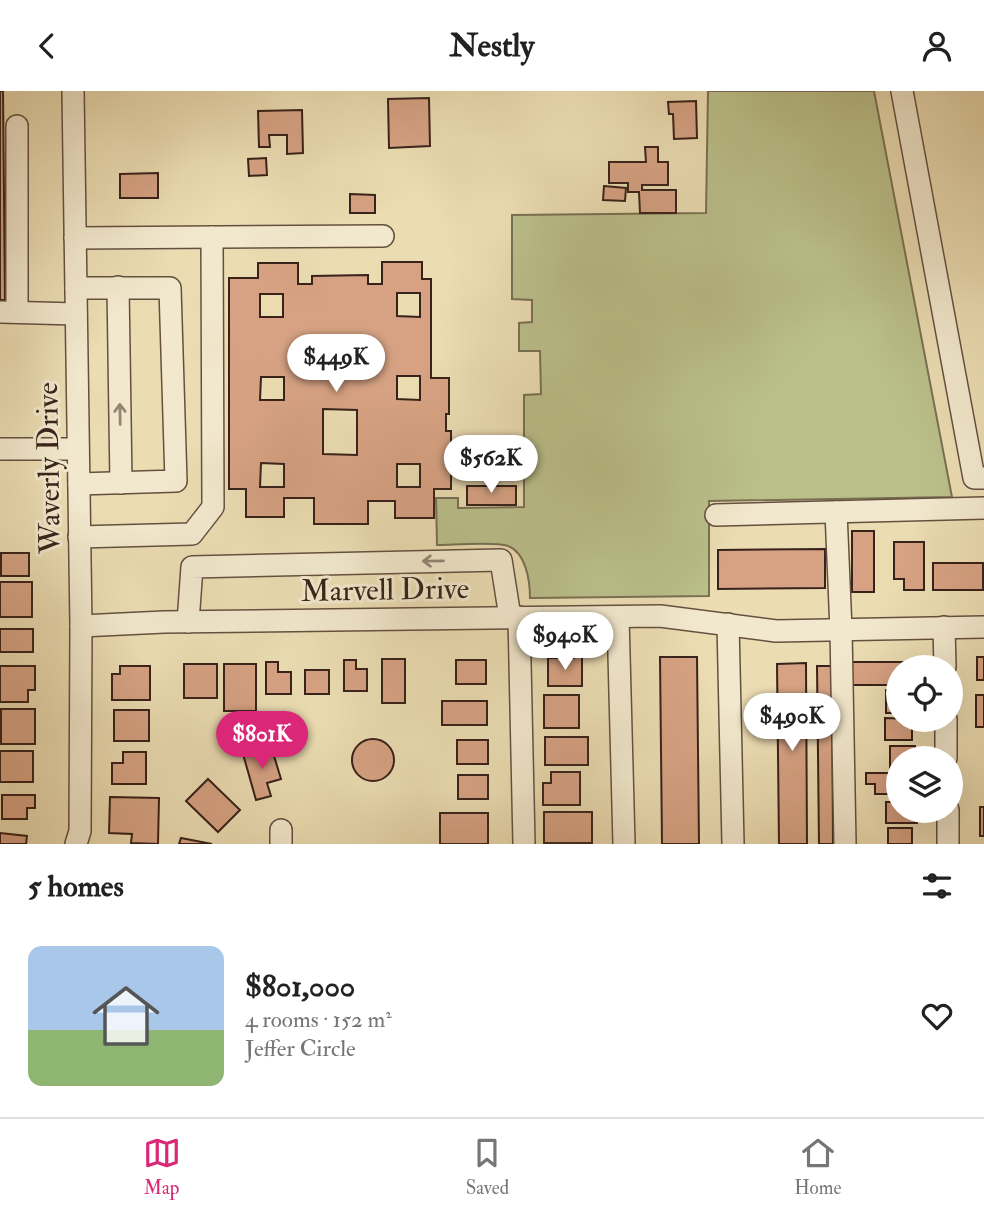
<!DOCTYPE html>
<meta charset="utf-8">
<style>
:root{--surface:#fff;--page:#f2f2f2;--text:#222;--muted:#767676;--line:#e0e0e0;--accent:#db2777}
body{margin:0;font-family:"IM FELL Double Pica",serif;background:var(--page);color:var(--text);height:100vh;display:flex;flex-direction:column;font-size:26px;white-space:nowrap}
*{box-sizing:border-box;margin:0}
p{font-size:23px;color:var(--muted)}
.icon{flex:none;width:38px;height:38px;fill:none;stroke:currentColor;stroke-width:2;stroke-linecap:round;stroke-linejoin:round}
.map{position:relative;height:753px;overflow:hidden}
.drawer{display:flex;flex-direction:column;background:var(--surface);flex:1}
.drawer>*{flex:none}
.buttons{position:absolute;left:886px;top:564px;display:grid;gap:14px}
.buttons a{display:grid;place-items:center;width:77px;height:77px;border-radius:50%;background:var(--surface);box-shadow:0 7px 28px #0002;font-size:35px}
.price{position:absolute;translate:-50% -60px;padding:0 16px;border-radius:24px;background:#fff;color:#222;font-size:23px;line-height:46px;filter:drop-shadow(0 2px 4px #0008)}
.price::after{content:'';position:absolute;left:50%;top:42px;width:21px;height:16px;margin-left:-10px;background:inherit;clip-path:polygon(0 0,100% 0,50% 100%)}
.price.active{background:var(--accent);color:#fff}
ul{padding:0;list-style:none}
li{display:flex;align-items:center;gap:21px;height:175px;padding:0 28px}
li+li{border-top:2px solid var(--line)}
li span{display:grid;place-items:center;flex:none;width:196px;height:140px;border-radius:14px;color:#555}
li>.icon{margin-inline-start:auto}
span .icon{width:84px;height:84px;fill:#fffc;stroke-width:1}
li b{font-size:30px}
h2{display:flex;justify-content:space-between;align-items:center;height:84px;padding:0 28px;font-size:30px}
header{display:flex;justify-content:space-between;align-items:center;height:91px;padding:0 28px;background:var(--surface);font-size:32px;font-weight:700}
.tab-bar{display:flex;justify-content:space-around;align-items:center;height:98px;border-top:2px solid var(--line);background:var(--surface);font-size:19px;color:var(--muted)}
.tab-bar a{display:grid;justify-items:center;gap:4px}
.tab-bar .active{color:var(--accent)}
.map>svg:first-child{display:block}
.green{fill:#babf8a;stroke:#797052;stroke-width:2}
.building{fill:#d6a283;stroke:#38221a;stroke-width:2;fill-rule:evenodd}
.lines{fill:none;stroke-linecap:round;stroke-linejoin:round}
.minor-casing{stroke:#655040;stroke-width:24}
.minor{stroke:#f2e8cd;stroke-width:21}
.oneway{stroke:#958574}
.labels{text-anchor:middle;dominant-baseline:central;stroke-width:6;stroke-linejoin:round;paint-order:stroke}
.street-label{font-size:30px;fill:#38221a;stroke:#f2e8cd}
</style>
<header><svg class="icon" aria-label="back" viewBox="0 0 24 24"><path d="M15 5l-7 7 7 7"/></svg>Nestly<svg class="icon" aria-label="person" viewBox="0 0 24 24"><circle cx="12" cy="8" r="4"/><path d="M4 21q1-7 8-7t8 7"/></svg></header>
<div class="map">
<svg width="984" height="753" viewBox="0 0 984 753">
<rect width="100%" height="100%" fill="#ebdcb2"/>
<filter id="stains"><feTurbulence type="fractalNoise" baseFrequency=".00286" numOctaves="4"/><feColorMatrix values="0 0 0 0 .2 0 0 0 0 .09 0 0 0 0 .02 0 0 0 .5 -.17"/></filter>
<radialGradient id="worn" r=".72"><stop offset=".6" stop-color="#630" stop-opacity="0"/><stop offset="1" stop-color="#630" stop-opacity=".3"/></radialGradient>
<!-- green -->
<path class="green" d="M708,0H874L952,406L709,410V505L530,507C530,490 526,462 508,455C496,450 452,454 437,454L436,407H458V417L524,416V304L541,303L540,260H519V232L532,231V209L512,208V124L706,122Z"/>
<!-- building -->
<g class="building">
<path d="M0,0H3L5,209H0Z"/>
<path d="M429,7L430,55L389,57L388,8Z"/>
<path d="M696,10L697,47L674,48L673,23H669L668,11Z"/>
<path d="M302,19L303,62L287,63V44H269L270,56H259L258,20Z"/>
<path d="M645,56H658V71H668V94H642V99H676V122H640L639,101H628V92H609V71H646Z"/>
<path d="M266,67L267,84L249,85L248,68Z"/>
<path d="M158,82V107H120V83Z"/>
<path d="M604,95L626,97L625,110L603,109Z"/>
<path d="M350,103L375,104V122H350Z"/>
<path d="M382,171H422V188H431V287H449V323H446V340H451V398H434V427H395V410H368V433H314V407H284V426H246V398H229V187H258V172H298V193H312V185L368,184V193H382ZM397,202H420V226L397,225ZM260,203H283V226H260ZM397,285H420V309L397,308ZM261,286H284V309H260ZM323,318L357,319V364L323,363ZM261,372L284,373V396H260ZM397,373H420V396H397Z"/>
<rect x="467" y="395" width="49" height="19"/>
<rect x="852" y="440" width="22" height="61"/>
<path d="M894,451H924V499H904V488H894Z"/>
<path d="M825,458V497L718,498V459Z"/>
<rect x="1" y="462" width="28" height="23"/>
<rect x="933" y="472" width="50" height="27"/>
<rect x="0" y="491" width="32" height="35"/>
<rect x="0" y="538" width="33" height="23"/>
<path d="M574,564H582V595H548V567H574Z"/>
<path d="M660,566H697L699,753H662Z"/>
<rect x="977" y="566" width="7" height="23"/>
<rect x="382" y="568" width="23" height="44"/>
<path d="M344,569H356V578H367V600H344Z"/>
<rect x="456" y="569" width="30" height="24"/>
<path d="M266,571H278V581H291V603H266Z"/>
<path d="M850,571H911V576H898V594H850Z"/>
<path d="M806,572L807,753H779L777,573Z"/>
<rect x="184" y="573" width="33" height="34"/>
<rect x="224" y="573" width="32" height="47"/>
<path d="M0,575H35V599H28V611H0Z"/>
<path d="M120,575H150V609H112V583H120Z"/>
<path d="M817,575H832L833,753H819Z"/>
<rect x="305" y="579" width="24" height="24"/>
<rect x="886" y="599" width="12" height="23"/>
<rect x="544" y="604" width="35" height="33"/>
<rect x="976" y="604" width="8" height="32"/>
<rect x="442" y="610" width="45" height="24"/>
<rect x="1" y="618" width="34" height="35"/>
<rect x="114" y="619" width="35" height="31"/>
<path d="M885,627L912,628V649H885Z"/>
<rect x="545" y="646" width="43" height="28"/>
<circle cx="373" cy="669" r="21"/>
<rect x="457" y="649" width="31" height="24"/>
<path d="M271,655L281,688L267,692L271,705L256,709L243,663Z"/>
<path d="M890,655H915V667H898V677H890Z"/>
<rect x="0" y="660" width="33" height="31"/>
<path d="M123,661H146V693H112V672H123Z"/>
<path d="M551,681H580V714H543V692H551Z"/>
<path d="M866,682H898V703H875V693H866Z"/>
<rect x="458" y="684" width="30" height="24"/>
<path d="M208,688L240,719L218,741L186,710Z"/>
<path d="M2,704H35V717H27V728H2Z"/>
<path d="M110,706L159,707L158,753L131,752L132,743L109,742Z"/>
<path d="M886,711H898V719H917V732H886Z"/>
<rect x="980" y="716" width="4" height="29"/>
<rect x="544" y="721" width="48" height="31"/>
<rect x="440" y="722" width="48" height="31"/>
<rect x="888" y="737" width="24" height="16"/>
<path d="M0,742L27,745L26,753H0Z"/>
<path d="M181,747L212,753H179Z"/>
</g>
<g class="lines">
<defs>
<g id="minor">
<path d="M73,0L81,535L80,740L76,753"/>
<path d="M902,0L974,387H984"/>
<path d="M17,35V221"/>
<path d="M75,147L383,145"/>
<path d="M118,196L121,392"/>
<path d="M76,197H170L176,390L79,393"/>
<path d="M0,221L76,223"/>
<path d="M0,358H78"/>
<path d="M836,421L841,539L845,753"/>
<path d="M716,424L984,417"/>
<path d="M79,446L192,443L213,416L212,146"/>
<path d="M519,526L524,753"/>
<path d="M618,526L624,753"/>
<path d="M188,531L192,476L501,469L510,526"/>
<path d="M728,533L733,753"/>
<path d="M81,535L164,531L660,525L776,540L984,536"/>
<path d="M944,536L945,576"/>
<path d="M946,628V667"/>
<path d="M948,719V753"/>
<path d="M281,739V753"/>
</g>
</defs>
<!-- minor casing -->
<use href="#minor" class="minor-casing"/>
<!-- minor -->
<use href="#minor" class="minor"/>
</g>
<!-- one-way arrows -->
<defs><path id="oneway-shaft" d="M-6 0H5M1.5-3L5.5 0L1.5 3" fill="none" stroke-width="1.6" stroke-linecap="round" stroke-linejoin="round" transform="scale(1.75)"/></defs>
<g class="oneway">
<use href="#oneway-shaft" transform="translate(120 323) rotate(-91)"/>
<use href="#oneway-shaft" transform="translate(433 470) rotate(179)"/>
</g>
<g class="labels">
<!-- street labels -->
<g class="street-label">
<text transform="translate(49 377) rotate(-91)">Waverly Drive</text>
<text transform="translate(385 499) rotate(-1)">Marvell Drive</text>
</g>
</g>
<rect width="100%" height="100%" filter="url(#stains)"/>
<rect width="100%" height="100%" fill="url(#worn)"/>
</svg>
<div class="buttons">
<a><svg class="icon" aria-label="locate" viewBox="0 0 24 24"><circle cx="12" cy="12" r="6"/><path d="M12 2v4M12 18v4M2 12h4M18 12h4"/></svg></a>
<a><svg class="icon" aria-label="layers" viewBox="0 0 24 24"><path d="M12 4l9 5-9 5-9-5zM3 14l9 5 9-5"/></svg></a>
</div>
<b class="price" style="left:336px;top:303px">$449K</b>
<b class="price" style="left:491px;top:404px">$562K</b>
<b class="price" style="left:565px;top:581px">$940K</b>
<b class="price" style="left:792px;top:662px">$490K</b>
<b class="price active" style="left:262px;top:680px">$801K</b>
</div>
<section class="drawer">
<h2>5 homes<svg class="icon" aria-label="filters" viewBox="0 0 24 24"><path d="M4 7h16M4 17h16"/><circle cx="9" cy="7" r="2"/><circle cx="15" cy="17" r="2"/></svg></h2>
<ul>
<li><span style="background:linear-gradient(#a9c7e8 60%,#8fb573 0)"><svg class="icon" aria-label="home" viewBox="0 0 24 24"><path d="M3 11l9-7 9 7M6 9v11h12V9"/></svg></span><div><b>$801,000</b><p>4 rooms · 152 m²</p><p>Jeffer Circle</p></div><svg class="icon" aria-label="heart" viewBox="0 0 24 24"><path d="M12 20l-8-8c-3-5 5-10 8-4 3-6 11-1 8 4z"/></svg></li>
</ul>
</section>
<nav class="tab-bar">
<a class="active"><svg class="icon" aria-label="map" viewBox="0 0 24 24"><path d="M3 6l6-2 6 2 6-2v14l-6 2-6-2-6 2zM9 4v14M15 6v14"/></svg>Map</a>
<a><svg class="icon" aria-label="saved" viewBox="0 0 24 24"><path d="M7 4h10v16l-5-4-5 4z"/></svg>Saved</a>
<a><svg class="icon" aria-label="home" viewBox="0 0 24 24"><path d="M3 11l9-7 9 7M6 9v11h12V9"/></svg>Home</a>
</nav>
